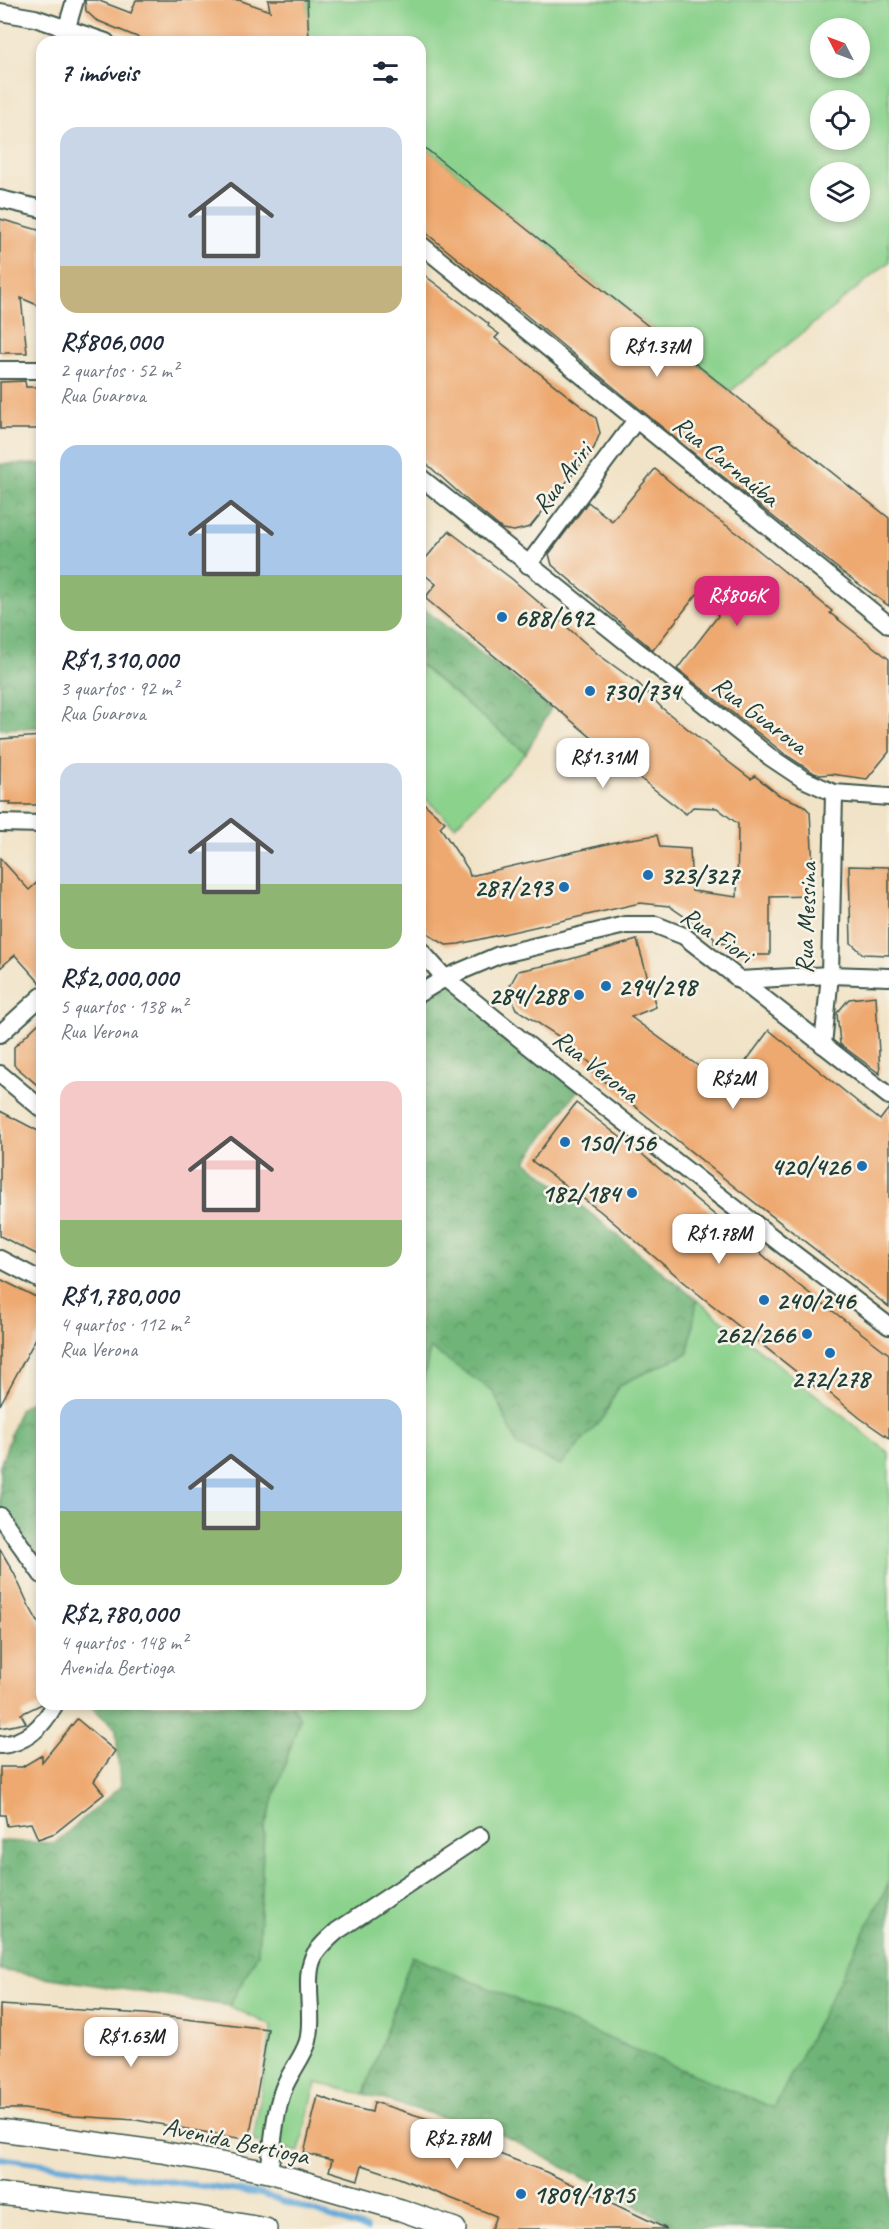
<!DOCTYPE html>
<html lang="pt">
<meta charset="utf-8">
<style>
:root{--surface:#fff;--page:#f2f2f3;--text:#1f2937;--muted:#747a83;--accent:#db2777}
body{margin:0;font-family:Caveat,sans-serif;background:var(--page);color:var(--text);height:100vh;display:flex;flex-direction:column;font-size:22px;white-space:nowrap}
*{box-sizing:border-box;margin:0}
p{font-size:20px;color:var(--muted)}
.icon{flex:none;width:33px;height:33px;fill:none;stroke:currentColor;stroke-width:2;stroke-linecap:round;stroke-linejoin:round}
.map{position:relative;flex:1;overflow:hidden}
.panel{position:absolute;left:36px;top:36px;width:390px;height:1674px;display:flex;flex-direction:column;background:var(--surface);border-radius:18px;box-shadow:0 3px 9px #0003}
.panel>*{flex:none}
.needle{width:39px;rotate:312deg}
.tools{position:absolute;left:810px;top:18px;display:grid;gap:12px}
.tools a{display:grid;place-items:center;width:60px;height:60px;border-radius:50%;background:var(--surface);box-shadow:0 3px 9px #0003;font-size:30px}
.price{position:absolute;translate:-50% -51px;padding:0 14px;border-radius:12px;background:#fff;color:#222;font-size:20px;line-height:39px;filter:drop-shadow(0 2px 3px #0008)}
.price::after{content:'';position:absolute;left:50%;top:36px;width:18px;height:14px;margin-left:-9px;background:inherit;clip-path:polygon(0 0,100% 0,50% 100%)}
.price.on{background:var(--accent);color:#fff}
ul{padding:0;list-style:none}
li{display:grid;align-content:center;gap:12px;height:318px;padding:0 24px}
li span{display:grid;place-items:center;height:186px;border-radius:18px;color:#555}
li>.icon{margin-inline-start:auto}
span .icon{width:108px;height:108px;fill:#fffc;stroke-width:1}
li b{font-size:26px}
h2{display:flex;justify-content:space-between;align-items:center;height:72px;padding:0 24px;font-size:26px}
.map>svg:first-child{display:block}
.green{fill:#8bd28d;stroke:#558860;stroke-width:1.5;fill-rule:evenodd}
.forest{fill:url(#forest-crowns);stroke:#487856;stroke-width:1.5}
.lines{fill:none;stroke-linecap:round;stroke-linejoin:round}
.stream{stroke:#63a8d8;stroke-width:6}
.building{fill:#eea96f}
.minor-casing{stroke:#3e564a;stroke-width:20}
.tertiary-casing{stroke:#3e564a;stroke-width:24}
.minor{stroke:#fff;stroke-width:16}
.tertiary{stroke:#fff;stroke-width:21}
.poi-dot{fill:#1f6fb2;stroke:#f7f3e8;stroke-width:2}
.labels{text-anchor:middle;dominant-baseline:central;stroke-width:5;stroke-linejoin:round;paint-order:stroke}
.street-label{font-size:26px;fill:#1f3d34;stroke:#f7f3e8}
.poi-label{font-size:26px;font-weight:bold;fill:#1f3d34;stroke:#f7f3e8;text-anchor:start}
</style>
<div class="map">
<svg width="889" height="2229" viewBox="0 0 889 2229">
<defs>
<pattern id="forest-crowns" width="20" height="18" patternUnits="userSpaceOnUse" patternTransform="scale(1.5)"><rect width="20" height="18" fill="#70b478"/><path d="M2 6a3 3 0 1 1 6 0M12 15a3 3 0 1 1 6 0" fill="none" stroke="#5b9463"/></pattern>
</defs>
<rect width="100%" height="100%" fill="#f7f3e8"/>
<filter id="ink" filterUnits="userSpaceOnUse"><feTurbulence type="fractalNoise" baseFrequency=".0167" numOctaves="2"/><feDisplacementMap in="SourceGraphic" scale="12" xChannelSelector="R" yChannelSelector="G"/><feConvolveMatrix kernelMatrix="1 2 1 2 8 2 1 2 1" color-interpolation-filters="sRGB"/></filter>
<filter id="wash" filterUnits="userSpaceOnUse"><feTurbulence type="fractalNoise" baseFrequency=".008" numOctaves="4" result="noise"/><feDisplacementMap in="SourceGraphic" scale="24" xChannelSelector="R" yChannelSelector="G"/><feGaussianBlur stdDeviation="1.35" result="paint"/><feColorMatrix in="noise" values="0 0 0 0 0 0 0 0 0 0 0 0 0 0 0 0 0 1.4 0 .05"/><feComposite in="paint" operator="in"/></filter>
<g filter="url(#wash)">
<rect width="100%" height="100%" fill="#f1e3c7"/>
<!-- green -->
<g class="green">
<path d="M307,0H889V262L731,391L420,144V42H309ZM820,28H860V68H820ZM820,100H860V140H820ZM820,172H860V212H820Z"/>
<path d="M420,665L526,753L455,826L420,794Z"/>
<path d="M697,1300L889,1453V1883L774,2109L412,1956L364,2094L316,2083L299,2152L253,2141L272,2026L229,2006L258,1953L264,1829L300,1718L290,1704H420V1396L430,1348L493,1391L518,1446L604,1417L619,1385L688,1353Z"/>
</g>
<!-- forest -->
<g class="forest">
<path d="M0,464H42V727L0,729Z"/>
<path d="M420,606L551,708L526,753L420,665Z"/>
<path d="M445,978L580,1087L526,1161L697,1300L688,1353L619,1385L604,1417L561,1465L518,1446L493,1391L430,1348L420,1396V992Z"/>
<path d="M42,1393V1575L5,1523L0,1502V1467L19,1410Z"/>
<path d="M88,1704H290L300,1718L264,1829L258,1953L229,2006L0,1970V1841L55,1843L120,1787L116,1729Z"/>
<path d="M889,1883V2229H680L503,2135L364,2094L412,1956L774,2108Z"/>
</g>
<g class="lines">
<!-- stream -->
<path class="stream" d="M0,2158L261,2194L367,2229"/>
</g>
<g id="blocks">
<!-- building -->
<g class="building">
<path d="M85,0H97L131,13L136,0H239L270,11L268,0H307L309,42H149L96,20L86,11Z"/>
<path d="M420,144L889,518V606L841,571L685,446L420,228Z"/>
<path d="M0,219L42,231V307L21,298L27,353H0Z"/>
<path d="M420,272L489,324L488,326L499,334L495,338L596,418L600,433L594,448L530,527L514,531L502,529L468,501L420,458Z"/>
<path d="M25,381L26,387H42V429H0V382Z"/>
<path d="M655,469L700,507L740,535L832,611L830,613L889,659V752L867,779L831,774L820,775L814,773L786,755L677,669L718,616L713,605L697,594L653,650L552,565L549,554L588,502L612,521Z"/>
<path d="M449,531L512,579L599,655L639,684L662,708L730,763L751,779L755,776L779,795L803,805L810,812L813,867L810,896L770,897V955H734L735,944L714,943V937L669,906L640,903L459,944L446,945L432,937L420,925V800L445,822L440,827L468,869L470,876L624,840L657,835L660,847L690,849L692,891L737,897L738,824L717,808L693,807L686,814L641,779L425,598L436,584L420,571V565Z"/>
<path d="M42,736V805H10L11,802H0V739Z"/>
<path d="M0,858L29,890L42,878V985L15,955L0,968Z"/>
<path d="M849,866L889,867V955L863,954L851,943Z"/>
<path d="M637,940L656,1007L631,1017L727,1087L769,1030L880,1120L889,1108V1307L736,1188L594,1073L597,1069L563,1039L516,1009L508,989L518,971L557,963Z"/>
<path d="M876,996L880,1074L840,1044L837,1013L849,999Z"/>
<path d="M42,1020V1089L14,1065V1047Z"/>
<path d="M576,1103L643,1155L796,1283L889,1354V1438L860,1418L821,1386L818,1389L697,1293L600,1211L532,1161Z"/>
<path d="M0,1111L42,1133V1257L0,1236Z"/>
<path d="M0,1279L42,1300V1327L0,1405Z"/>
<path d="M0,1549L14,1573L29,1606L42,1629V1704L21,1714L26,1723L0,1728Z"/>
<path d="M77,1719L115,1751L94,1781L104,1794L55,1833L38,1839L31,1823L7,1826L5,1815H0V1767H22L42,1755V1762Z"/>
<path d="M0,2005L145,2014L268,2029L249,2140L136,2120L74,2116L24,2109H0Z"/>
<path d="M318,2096L346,2106L372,2112L374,2102L438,2122L434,2135L461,2145L463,2140L546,2172L667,2229H491L496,2216L389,2174L362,2165L358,2180L329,2171L332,2160L304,2153Z"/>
</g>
</g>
</g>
<g filter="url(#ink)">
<use href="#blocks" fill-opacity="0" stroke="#3e564a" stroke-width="1.5"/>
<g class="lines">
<defs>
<g id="minor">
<path d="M0,12L35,18L106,42"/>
<path d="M67,27L75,0"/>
<path d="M0,199L42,209"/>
<path d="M420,244L889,625"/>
<path d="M0,370H42"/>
<path d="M420,477L770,757L803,779L834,793L889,797"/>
<path d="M528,565L636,420"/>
<path d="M0,823L42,824"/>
<path d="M420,950L445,978L571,1080L781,1244L889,1326"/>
<path d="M739,980L830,975L889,977"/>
<path d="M420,993L445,978L499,955L625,925H656L684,936L889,1096"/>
<path d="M0,1034L42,996"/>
<path d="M823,1045L830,975L834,793"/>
<path d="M0,1074L42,1109"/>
<path d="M0,1259L42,1281"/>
<path d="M0,1516L42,1575"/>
<path d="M0,1745C27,1743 43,1726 55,1704"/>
<path d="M269,2172C273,2145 274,2115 283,2090C289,2073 303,2058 308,2041C315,2015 302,1976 315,1954C321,1945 329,1938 337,1931L480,1836"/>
</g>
<g id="tertiary">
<path d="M0,2130L162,2152L269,2172L401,2210L455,2229"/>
<path d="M0,2194L198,2217L266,2229"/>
</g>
</defs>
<!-- minor casing -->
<use href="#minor" class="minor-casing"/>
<!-- tertiary casing -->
<use href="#tertiary" class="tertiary-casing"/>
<!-- minor -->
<use href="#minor" class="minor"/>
<!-- tertiary -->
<use href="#tertiary" class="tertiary"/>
</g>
</g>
<!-- markers -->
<g class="poi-dot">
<circle cx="502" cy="617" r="6"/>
<circle cx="590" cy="691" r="6"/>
<circle cx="648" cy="875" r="6"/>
<circle cx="564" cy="887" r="6"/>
<circle cx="606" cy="986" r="6"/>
<circle cx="579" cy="995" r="6"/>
<circle cx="565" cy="1142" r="6"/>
<circle cx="862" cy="1166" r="6"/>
<circle cx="632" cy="1193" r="6"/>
<circle cx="764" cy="1300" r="6"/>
<circle cx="807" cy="1334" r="6"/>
<circle cx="830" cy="1353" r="6"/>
<circle cx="521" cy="2194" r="6"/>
</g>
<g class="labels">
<!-- street labels -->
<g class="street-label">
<text transform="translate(726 461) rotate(39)">Rua Carnaúba</text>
<text transform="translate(562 478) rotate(-53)">Rua Ariri</text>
<text transform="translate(760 715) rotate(37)">Rua Guarova</text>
<text transform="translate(806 918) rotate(-88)">Rua Messina</text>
<text transform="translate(717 935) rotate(34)">Rua Fiori</text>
<text transform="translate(596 1066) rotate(38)">Rua Verona</text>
<text transform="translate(236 2141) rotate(12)">Avenida Bertioga</text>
</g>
<!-- poi labels -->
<g class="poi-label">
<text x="514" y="617">688/692</text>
<text x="602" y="691">730/734</text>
<text x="660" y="875">323/327</text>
<text x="552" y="887" text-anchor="end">287/293</text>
<text x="618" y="986">294/298</text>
<text x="567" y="995" text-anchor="end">284/288</text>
<text x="577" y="1142">150/156</text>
<text x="850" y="1166" text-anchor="end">420/426</text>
<text x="620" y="1193" text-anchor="end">182/184</text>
<text x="776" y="1300">240/246</text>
<text x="795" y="1334" text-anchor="end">262/266</text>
<text x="830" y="1378" text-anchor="middle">272/278</text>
<text x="533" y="2194">1809/1815</text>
</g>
</g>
</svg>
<div class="tools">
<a><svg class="needle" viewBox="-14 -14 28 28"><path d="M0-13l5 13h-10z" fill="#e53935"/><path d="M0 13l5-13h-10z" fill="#747a83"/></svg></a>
<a><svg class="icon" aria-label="locate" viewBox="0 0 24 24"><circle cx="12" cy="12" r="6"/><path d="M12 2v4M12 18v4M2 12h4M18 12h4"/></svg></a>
<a><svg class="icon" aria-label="layers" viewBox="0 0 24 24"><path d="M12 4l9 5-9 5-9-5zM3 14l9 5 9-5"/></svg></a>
</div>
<b class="price" style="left:657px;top:378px">R$1.37M</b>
<b class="price on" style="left:737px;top:627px">R$806K</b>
<b class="price" style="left:603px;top:789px">R$1.31M</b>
<b class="price" style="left:733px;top:1110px">R$2M</b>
<b class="price" style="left:719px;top:1265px">R$1.78M</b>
<b class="price" style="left:131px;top:2068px">R$1.63M</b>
<b class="price" style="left:457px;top:2170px">R$2.78M</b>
<section class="panel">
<h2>7 imóveis<svg class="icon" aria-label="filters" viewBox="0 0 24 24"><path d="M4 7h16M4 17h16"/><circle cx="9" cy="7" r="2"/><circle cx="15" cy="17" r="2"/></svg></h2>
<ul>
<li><span style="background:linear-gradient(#c9d6e8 75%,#c2b280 0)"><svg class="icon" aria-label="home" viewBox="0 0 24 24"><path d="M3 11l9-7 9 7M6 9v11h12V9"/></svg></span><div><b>R$806,000</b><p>2 quartos · 52 m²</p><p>Rua Guarova</p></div></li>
<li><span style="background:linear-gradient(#a9c7e8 70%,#8fb573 0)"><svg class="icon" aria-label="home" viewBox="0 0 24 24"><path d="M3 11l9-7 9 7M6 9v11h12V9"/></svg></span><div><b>R$1,310,000</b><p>3 quartos · 92 m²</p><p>Rua Guarova</p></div></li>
<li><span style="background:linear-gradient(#c9d6e8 65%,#8fb573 0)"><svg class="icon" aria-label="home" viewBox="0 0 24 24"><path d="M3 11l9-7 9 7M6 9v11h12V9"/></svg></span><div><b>R$2,000,000</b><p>5 quartos · 138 m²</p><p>Rua Verona</p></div></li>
<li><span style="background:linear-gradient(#f6c9c9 75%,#8fb573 0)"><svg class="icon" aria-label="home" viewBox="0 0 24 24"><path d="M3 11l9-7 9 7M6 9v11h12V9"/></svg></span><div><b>R$1,780,000</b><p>4 quartos · 112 m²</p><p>Rua Verona</p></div></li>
<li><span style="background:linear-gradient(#a9c7e8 60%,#8fb573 0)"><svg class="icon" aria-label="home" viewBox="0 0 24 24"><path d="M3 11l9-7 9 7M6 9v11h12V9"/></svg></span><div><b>R$2,780,000</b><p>4 quartos · 148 m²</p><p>Avenida Bertioga</p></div></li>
</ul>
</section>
</div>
